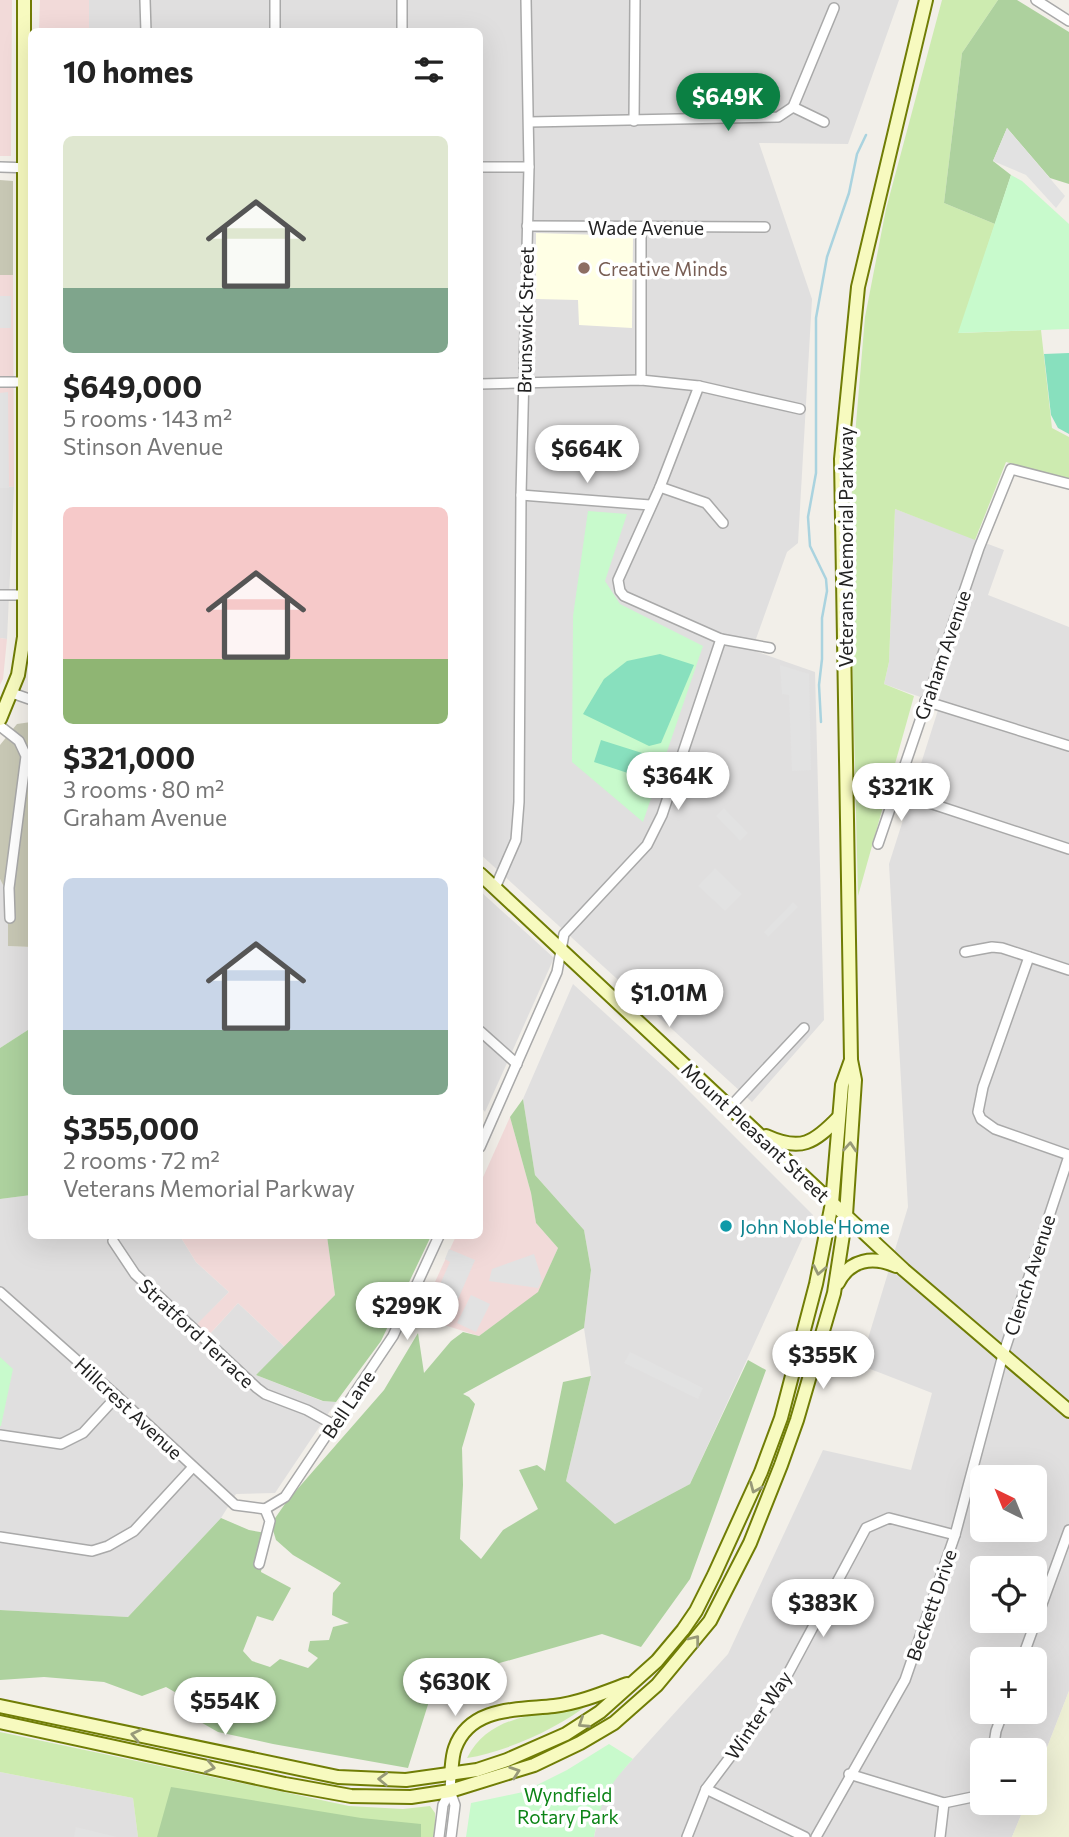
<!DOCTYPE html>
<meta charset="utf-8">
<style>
:root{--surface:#fff;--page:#f2f2f2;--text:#222;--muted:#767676;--accent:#0b8043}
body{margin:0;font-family:Commissioner,sans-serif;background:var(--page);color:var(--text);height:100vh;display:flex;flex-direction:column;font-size:26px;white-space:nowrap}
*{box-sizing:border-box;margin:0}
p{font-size:23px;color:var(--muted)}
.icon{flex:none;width:38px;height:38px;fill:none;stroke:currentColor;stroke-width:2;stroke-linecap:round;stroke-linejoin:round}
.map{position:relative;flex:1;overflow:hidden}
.panel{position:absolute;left:28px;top:28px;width:455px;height:1211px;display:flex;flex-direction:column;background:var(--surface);border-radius:10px;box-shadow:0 7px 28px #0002}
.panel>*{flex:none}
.needle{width:46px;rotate:317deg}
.buttons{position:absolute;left:970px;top:1465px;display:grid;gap:14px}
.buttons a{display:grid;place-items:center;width:77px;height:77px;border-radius:10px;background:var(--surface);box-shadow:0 7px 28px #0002;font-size:35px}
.price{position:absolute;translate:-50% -60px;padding:0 16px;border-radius:24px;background:#fff;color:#222;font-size:23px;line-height:46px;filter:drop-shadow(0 2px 4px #0008)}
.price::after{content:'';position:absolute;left:50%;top:42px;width:21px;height:16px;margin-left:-10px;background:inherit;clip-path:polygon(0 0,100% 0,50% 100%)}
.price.selected{background:var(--accent);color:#fff}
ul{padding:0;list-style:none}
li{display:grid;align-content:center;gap:14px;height:371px;padding:0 35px}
li span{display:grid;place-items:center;height:217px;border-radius:10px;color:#555}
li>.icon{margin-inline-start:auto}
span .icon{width:126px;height:126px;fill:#fffc;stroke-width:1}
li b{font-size:30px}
h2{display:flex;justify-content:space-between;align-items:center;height:84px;padding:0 35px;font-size:30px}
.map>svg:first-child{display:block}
.residential{fill:#e0dfdf;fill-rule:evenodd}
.commercial{fill:#f2dad9}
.education{fill:#ffffe5}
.construction{fill:#c7c7b4}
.farmland{fill:#eef0d5}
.grass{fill:#cdebb0}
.forest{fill:#add19e}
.park{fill:#c8facc}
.pitch{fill:#88e0be}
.parking{fill:#e2e2e2}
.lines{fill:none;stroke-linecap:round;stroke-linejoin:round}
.stream{stroke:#aad3df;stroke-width:2.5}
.minor-casing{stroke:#a9a9a9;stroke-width:12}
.secondary-casing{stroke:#707d05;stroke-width:16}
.minor{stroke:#fff;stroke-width:9}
.secondary{stroke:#f7fabf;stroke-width:12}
.oneway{stroke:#979978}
.education-dot{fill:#8d6e63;stroke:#fff;stroke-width:2.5}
.culture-dot{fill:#0f9aa8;stroke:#fff;stroke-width:2.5}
.labels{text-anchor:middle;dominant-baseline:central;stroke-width:7;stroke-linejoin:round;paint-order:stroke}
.street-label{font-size:19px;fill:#222;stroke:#fff}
.education-label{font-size:19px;fill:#785e54;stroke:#fff;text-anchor:start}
.culture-label{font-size:19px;fill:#0d838f;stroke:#fff;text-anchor:start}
.park-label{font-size:19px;fill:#0c8416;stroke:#fff}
</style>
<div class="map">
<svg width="1069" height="1837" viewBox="0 0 1069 1837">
<rect width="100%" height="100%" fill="#f2efe9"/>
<!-- residential -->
<g class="residential">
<path d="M89,0H899L848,144L759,143L812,299L798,543L787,552L752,650L815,672L824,1020L752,1102L480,854V32H89Z"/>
<path d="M0,486L14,487L7,639L0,638Z"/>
<path d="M895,509L1004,550L988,595L1069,627V1691L1034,1781V1750H982V1802L1026,1803L1012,1837H594L602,1801L612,1782L728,1654L823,1450L911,1470L932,1393L860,1365L908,1207L889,864L940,704L884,684L889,662ZM982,1477H1034V1530H982ZM982,1568H1034V1620H982ZM982,1659H1034V1712H982Z"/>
<path d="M0,879L8,895V946L32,947L31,1028L0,1048Z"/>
<path d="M480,891L554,958L485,1112L480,1106Z"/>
<path d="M573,984L675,1077L813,1215L690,1484L615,1524L566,1481L591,1376L584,1328L591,1270L584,1230L535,1175L523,1099Z"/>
<path d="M31,1195L32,1236H180L196,1262L229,1292L198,1324L209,1335L238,1303L285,1347L256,1375L322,1401L336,1402L275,1493L236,1494L221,1518L128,1617L0,1610V1199Z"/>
<path d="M0,1772L133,1798L138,1837H0Z"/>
</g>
<!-- commercial -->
<g class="commercial">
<path d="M0,0H12L11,156H0Z"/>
<path d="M40,0H89V31H39Z"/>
<path d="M0,275H13L14,487L0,486Z"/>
<path d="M0,638L7,639L3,679L0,685Z"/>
<path d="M510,1117L531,1193L536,1223L558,1248L538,1293L479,1336L419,1317L456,1236H480V1184Z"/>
<path d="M180,1236H327L335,1295L285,1347L238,1303L208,1336L197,1324L229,1292L196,1262Z"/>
</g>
<!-- education -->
<path class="education" d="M536,233L633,236L632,328L579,325L578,300L536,299Z"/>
<!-- construction -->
<g class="construction">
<path d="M0,180L13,181V275H0Z"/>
<path d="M31,722V947L8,946V895L0,879V745L17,724Z"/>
</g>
<!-- farmland -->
<path class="farmland" d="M1069,1691V1837H1012L1026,1803L1034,1802V1781Z"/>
<!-- grass -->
<g class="grass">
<path d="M942,0H998L962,53L944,203L995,224L959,333L1041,330L1052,428L1069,437V479L1006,462L975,540L895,509L889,662L884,684L914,696L858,896L852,643V471L865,317L886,209Z"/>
<path d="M590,1703C559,1728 506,1752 467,1758C492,1710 544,1717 590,1703Z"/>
<path d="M0,1732L349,1806L403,1809L430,1806L435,1813V1837H138L133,1798L0,1772Z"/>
</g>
<!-- forest -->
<g class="forest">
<path d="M998,0H1017L1069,32V184L1050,178L1007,128L993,161L1011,175L995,224L944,203L962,53Z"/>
<path d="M31,1028V1195L0,1199V1048Z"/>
<path d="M523,1099L535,1175L584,1230L591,1270L584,1328L463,1394L469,1397L475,1404L462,1448L463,1485L460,1539L481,1559L503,1530L538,1509L519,1470L537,1465L545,1471L563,1382L591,1376L566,1481L615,1524L690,1484L748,1360L766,1370L690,1579L641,1647L602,1634L461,1674L431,1695L408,1768L273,1744L218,1732L183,1712L185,1698L166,1687L142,1696L104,1682L44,1677L0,1680V1610L128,1617L221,1518L249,1530L266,1533L261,1572L291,1588L273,1621L257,1616L243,1651L252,1661L270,1667L280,1659L308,1668L318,1658L308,1651L310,1641L329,1640L333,1627L349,1623L332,1615L333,1593L341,1583L293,1555L276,1540L271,1524L287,1501L384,1390L418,1333L424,1373L451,1341L463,1332L479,1336L538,1292L558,1248L536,1223L531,1193L510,1117Z"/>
<path d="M327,1236H431L381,1341L336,1402L323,1401L256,1375L335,1295Z"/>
<path d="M171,1787L361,1818L421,1824V1837H157Z"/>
</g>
<!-- park -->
<g class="park">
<path d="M1011,175L1022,181L1069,224V329L958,333Z"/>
<path d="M588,511L627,514L605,581L620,604L703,646L643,822L572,762L573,616Z"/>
<path d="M0,1357L13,1369L1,1426H0Z"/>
<path d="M609,1744L633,1759C606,1788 602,1799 594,1837H466L471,1803L523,1792L567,1770Z"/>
</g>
<!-- pitch -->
<g class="pitch">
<path d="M1069,353V434L1058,428L1051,415L1044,354Z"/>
<path d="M660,654L694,665L661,743L649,746L583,714L604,679L627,661Z"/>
<path d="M601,740L642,753L634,775L594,762Z"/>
</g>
<!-- parking -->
<g class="parking">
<path d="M1007,128L1065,196L1056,208L1026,175L993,161Z"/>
<rect x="0" y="296" width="11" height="32"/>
<path d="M8,392L9,488H0V393Z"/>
<path d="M780,665L809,674L811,770L792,771L789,695L782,694Z"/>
<path d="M724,808L748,833L740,841L716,816Z"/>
<path d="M715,868L742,894L725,911L698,886Z"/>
<path d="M793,902L798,907L768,937L764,932Z"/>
<path d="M449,1249L475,1260L453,1311L432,1302L450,1262L445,1259Z"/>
<path d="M534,1254L542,1280L538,1288L489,1281L492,1269Z"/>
<path d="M471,1295L490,1304L476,1332L457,1323Z"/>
<path d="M630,1352L703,1388L698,1399L624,1363Z"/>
<path d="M76,1827L117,1837H74Z"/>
</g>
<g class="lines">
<!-- stream -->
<path class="stream" d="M821,722L819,685L822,659V618L827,591L826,579L810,546L808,517L816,473V318L827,257L849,193L857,154L866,135"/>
<defs>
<g id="minor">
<path d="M145,0L146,32"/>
<path d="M275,0V32"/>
<path d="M402,0V32"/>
<path d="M1036,0L1069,21"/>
<path d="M793,107L834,8"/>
<path d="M634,121L635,0"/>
<path d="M529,122L778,117L793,107L824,122"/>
<path d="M0,167L32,168"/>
<path d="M480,167H529"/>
<path d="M527,226L765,227"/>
<path d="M641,228V380"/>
<path d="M0,382H32"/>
<path d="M480,384L641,380L699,386L800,409"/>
<path d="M699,386L660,487L618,580L620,591L624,596L721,639L770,648"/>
<path d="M660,487L706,503L723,523"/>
<path d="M521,495L650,505"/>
<path d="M0,595H24"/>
<path d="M12,693L32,700"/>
<path d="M925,701L1069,746"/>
<path d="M0,726L19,741L26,756L9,888L10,918"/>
<path d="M896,792L1069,849"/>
<path d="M878,844L979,548L1011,469L1069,484"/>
<path d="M495,888L516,840L519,802L521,495L529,167L526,0"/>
<path d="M965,952L992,947L1002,948L1069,970"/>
<path d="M1029,957L983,1087L978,1112L981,1119L995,1129L1069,1155"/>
<path d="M480,1031L517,1064"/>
<path d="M730,1107L804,1028"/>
<path d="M480,1147L557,972L564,934L647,845L662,815L721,639"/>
<path d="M113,1241L135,1274L257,1388L265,1394L307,1410L334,1425"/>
<path d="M0,1292L117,1396L235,1505L265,1509"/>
<path d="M0,1435L61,1444L83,1433L117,1396"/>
<path d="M265,1509L285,1497L393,1336L439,1236"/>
<path d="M0,1537L92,1551L108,1546L134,1531L193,1467"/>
<path d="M259,1564L270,1521L265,1509"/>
<path d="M1022,1659L1069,1530"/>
<path d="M993,1750L996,1731L1003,1712"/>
<path d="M849,1774L944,1803L982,1795"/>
<path d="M706,1789L805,1837"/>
<path d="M450,1791L455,1805L451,1837"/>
<path d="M439,1837L443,1805L450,1791L451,1775"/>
<path d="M687,1837L706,1789L776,1696L866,1528L889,1518L955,1535"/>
<path d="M816,1837L905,1680L955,1535L1003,1355L1069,1156"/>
<path d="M940,1837L944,1803"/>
</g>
<g id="secondary">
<path d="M0,719L18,675L24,637V0"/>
<path d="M480,874L904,1270L1069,1411"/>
<path d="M766,1136C801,1152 814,1143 839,1117"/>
<path d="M838,1283C850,1259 873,1256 896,1266"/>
<path d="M0,1706L338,1777L406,1780L477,1770L507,1760L566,1734L600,1712L657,1661L683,1630L696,1611L714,1575L761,1472L781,1418L816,1284L832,1203L842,1085L851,1060"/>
<path d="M0,1722L285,1784L351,1796L411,1797L450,1791L534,1765L580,1743L614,1723L657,1685L710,1621L750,1543L781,1465L797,1420L834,1293L846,1215L855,1080L851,1060L841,459L858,287L926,0"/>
<path d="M451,1775C452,1766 452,1756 455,1748C470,1706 519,1710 554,1706C579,1703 603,1693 627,1684"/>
</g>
</defs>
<!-- minor casing -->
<use href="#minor" class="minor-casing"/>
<!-- secondary casing -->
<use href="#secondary" class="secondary-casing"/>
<!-- minor -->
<use href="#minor" class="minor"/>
<!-- secondary -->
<use href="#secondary" class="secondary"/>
</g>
<!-- one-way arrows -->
<defs><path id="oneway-chevron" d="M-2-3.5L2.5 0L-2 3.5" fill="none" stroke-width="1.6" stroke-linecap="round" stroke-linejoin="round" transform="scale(1.75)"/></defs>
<g class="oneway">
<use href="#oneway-chevron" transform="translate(850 1147) rotate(-86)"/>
<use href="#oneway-chevron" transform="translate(819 1270) rotate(101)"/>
<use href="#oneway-chevron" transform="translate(755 1488) rotate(113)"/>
<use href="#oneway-chevron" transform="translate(695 1640) rotate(-52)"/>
<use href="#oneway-chevron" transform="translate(583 1723) rotate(147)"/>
<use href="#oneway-chevron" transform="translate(136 1735) rotate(-168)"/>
<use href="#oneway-chevron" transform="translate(210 1767) rotate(12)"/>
<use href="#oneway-chevron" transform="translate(515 1772) rotate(-19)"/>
<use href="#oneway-chevron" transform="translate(383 1779) rotate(-178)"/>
</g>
<!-- markers -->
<circle class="education-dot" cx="584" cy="268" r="7"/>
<circle class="culture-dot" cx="726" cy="1226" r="7"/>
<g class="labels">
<!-- street labels -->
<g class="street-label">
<text x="646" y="227">Wade Avenue</text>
<text transform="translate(525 320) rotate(-89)">Brunswick Street</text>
<text transform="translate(845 547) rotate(-90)">Veterans Memorial Parkway</text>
<text transform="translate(942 655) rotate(-71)">Graham Avenue</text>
<text transform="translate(756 1132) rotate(43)">Mount Pleasant Street</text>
<text transform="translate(1029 1275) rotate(-72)">Clench Avenue</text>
<text transform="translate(197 1333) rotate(43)">Stratford Terrace</text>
<text transform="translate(348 1404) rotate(-56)">Bell Lane</text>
<text transform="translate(129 1408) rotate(43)">Hillcrest Avenue</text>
<text transform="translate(931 1605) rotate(-71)">Beckett Drive</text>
<text transform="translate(758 1715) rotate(-56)">Winter Way</text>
</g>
<!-- education labels -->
<g class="education-label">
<text x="598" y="268">Creative Minds</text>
</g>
<!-- culture labels -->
<g class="culture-label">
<text x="740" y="1226">John Noble Home</text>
</g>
<!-- park labels -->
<g class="park-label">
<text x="568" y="1794">Wyndfield<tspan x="568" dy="22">Rotary Park</tspan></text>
</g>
</g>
</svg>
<div class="buttons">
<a><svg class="needle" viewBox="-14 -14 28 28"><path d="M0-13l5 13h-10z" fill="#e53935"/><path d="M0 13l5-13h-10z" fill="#767676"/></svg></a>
<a><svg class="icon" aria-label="locate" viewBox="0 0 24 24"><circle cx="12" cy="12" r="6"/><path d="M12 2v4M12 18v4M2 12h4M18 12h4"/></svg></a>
<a>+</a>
<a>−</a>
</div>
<b class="price selected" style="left:728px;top:133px">$649K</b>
<b class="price" style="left:587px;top:485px">$664K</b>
<b class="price" style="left:678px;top:812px">$364K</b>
<b class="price" style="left:901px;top:823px">$321K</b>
<b class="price" style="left:669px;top:1029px">$1.01M</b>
<b class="price" style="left:407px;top:1342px">$299K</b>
<b class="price" style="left:823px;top:1391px">$355K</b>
<b class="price" style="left:823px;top:1639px">$383K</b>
<b class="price" style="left:455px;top:1718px">$630K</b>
<b class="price" style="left:225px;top:1737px">$554K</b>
<section class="panel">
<h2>10 homes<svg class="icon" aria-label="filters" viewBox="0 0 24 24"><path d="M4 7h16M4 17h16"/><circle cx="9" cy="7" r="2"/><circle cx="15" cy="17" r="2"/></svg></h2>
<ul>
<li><span style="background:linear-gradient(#dfe7d0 70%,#7fa58c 0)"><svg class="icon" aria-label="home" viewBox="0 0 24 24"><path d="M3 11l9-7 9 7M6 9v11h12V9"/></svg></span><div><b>$649,000</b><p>5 rooms · 143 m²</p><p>Stinson Avenue</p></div></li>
<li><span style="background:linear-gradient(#f6c9c9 70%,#8fb573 0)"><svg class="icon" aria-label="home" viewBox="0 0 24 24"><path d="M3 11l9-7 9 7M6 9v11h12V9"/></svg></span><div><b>$321,000</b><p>3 rooms · 80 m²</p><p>Graham Avenue</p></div></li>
<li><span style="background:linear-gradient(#c9d6e8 70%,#7fa58c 0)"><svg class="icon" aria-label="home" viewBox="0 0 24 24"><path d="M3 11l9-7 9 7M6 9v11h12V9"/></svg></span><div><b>$355,000</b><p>2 rooms · 72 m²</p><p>Veterans Memorial Parkway</p></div></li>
</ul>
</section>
</div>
